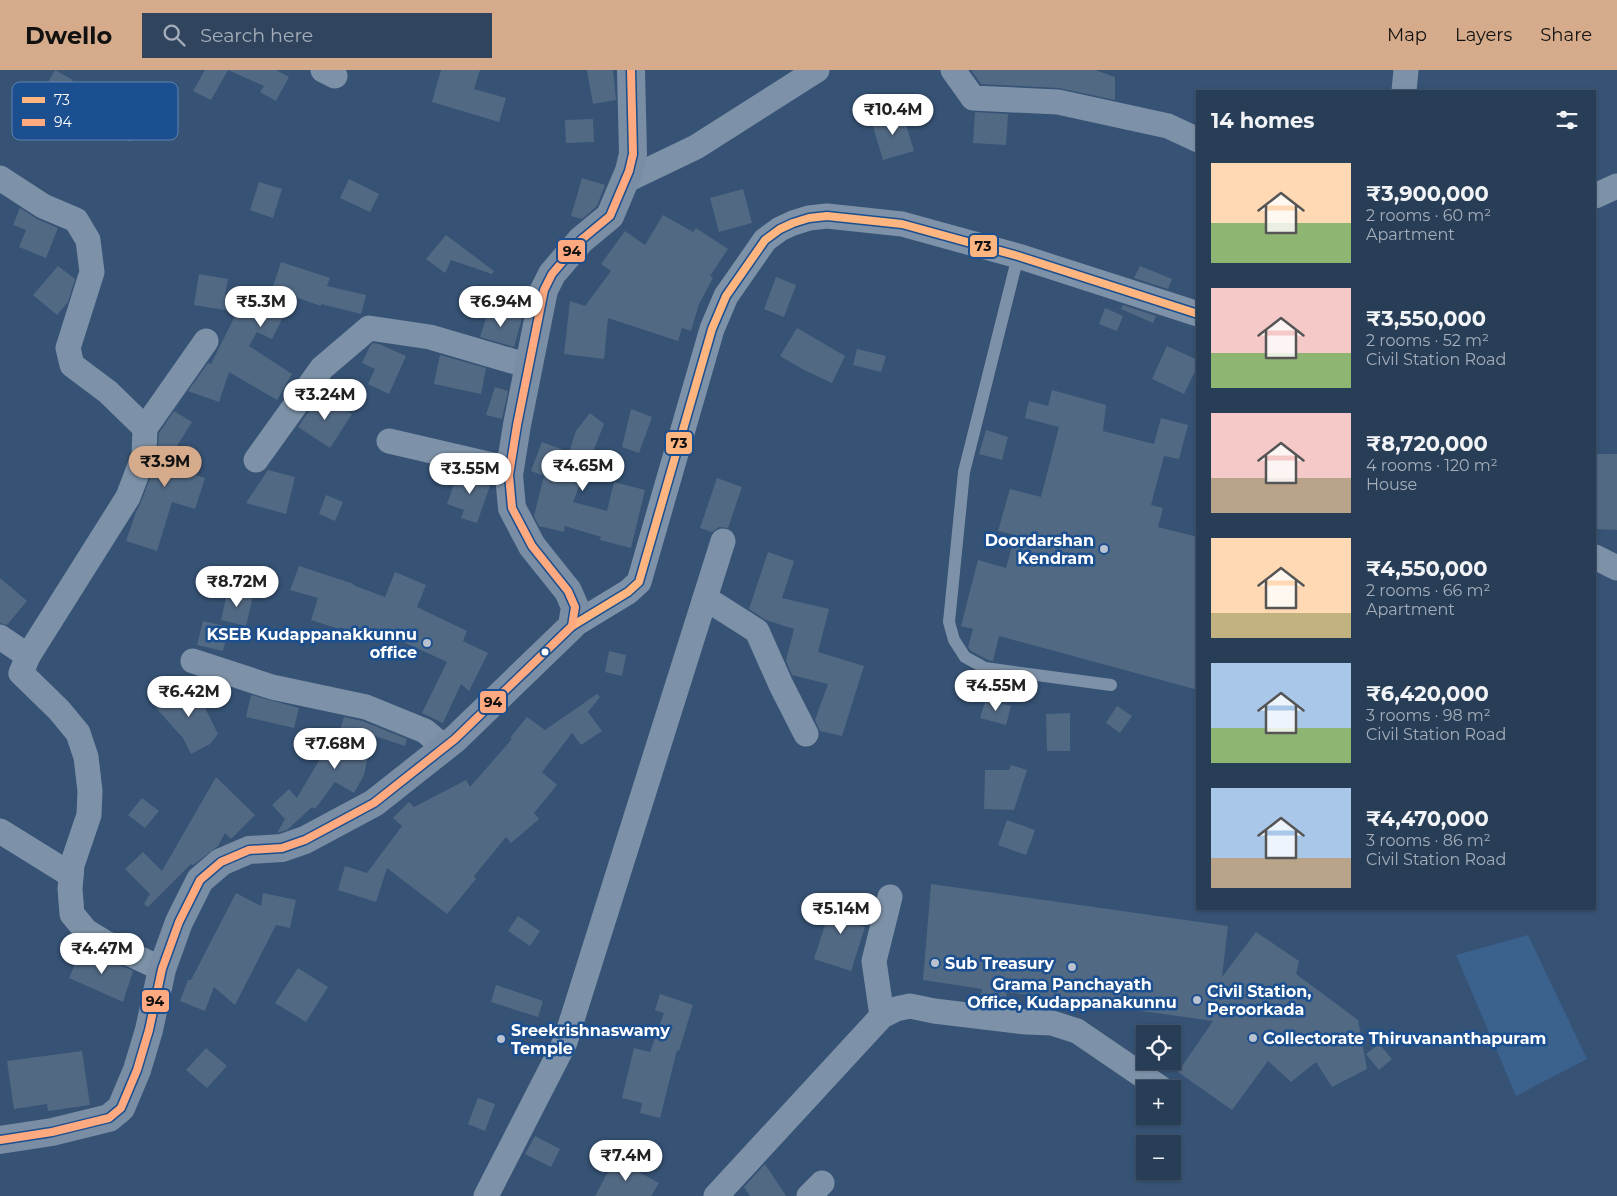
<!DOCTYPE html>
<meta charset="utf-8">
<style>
:root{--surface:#283e57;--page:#30455d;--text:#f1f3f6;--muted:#a5aeba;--line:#44576d;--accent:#d6ab8b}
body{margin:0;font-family:Montserrat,sans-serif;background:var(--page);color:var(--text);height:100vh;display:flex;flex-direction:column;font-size:19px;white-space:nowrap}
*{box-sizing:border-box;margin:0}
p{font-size:16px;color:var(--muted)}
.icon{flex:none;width:28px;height:28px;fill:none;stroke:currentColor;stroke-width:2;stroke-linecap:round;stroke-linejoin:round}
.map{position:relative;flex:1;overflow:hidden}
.panel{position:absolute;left:1196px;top:20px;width:400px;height:820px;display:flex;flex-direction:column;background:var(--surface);border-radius:0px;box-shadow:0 1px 4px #0004,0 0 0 1px var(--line)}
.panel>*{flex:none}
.buttons{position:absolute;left:1136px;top:955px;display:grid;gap:10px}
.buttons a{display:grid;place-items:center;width:45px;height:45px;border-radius:0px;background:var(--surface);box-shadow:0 1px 4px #0004,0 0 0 1px var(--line);font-size:25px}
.price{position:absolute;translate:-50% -42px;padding:0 11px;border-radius:18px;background:#fff;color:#222;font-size:16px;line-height:32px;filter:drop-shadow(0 1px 2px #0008)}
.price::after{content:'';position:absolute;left:50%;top:30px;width:15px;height:11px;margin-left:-8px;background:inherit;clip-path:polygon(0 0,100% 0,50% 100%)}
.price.on{background:var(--accent);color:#111}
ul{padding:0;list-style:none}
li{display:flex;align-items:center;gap:15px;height:125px;padding:0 15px}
li span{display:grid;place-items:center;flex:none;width:140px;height:100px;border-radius:0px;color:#555}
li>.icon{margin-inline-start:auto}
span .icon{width:60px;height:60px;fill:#fffc;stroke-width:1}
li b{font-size:21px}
h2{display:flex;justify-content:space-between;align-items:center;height:60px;padding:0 15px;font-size:21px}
header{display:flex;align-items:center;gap:30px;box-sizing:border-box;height:70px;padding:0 25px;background:var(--accent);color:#111}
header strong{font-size:24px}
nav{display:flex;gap:28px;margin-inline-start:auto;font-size:18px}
.search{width:350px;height:45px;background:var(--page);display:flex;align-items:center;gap:12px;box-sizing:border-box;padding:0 18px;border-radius:0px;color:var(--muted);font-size:19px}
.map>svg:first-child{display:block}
.water{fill:#3b618d}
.building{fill:#526984}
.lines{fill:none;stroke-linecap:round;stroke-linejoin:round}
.lane{stroke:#7d92a8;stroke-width:12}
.street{stroke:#7d92a8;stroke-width:25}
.secondary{stroke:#798da4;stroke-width:28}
.bus-1-casing{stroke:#1b4f8f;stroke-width:11}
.bus-2-casing{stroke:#1b4f8f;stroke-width:11}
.bus-1{stroke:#ffb580;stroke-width:8}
.bus-2{stroke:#ffa980;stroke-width:8}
.poi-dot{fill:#b9c2ce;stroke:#1b4f8f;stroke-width:2}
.bus-dot{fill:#fff;stroke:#1b4f8f;stroke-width:2}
.labels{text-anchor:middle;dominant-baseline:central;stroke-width:5;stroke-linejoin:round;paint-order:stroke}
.poi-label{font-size:16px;font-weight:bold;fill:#fff;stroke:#1b4f8f;text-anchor:start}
.key{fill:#1b4f8f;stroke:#5f84b1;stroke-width:1}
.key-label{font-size:14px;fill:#fff}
.line-badge{stroke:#1b4f8f;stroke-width:2}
.pale-badge-label{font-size:14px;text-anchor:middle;font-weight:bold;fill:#111}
</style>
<header>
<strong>Dwello</strong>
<div class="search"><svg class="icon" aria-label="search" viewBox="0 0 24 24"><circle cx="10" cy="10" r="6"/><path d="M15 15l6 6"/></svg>Search here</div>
<nav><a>Map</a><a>Layers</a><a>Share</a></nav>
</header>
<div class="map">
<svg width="1617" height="1126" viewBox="0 0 1617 1126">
<rect width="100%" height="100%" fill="#365274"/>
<!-- water -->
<path class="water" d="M1528,865L1587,989L1516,1026L1456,885Z"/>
<!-- building -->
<g class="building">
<path d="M55,0L73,10L62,30L43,21Z"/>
<path d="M205,0H228L211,30L193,21Z"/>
<path d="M228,0H276L289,7L276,31L260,22L264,16Z"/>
<path d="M441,0H480L474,19L506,28L499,52L432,32Z"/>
<path d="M587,0H613L616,30L593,34Z"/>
<path d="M971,0H1095L1115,7V30L1059,18L981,14Z"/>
<path d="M902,41L914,81L883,90L871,50Z"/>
<path d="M975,42L1008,44L1006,75L973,73Z"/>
<path d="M114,43L138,58L130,72L105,56Z"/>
<path d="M593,49L594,72L566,73L565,50Z"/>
<path d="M582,108L605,115L597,136L582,149L571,146Z"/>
<path d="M349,109L379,124L370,142L340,128Z"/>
<path d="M259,112L282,119L273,148L250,140Z"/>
<path d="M743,119L752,153L719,162L710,128Z"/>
<path d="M20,138L37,149L58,158L46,188L19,177L26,160L13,155Z"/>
<path d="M663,145L693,162L696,158L728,179L710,206L713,208L699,234L691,261L682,258L678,271L608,248L604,289L564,284L570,231L585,236L611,201L601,194L625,161L645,175Z"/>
<path d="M446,165L494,201L492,204L451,190L445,203L426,189Z"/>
<path d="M281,192L330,208L327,216L366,225L361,244L321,234V236L295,227L292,236L289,235L272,269L257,262L249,276L292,304L277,330L229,302L219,332L188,321L208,293L211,294L237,242L194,235L199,204L228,209L225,225L264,244Z"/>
<path d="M58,196L75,209L68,232L57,245L33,225Z"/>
<path d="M1140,196L1172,209L1168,219L1134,208Z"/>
<path d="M776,207L796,215L784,247L764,239Z"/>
<path d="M1123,235L1156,246L1153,253L1121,239Z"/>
<path d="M1105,238L1123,246L1117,261L1099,254Z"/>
<path d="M489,239L522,248L514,277L480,267Z"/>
<path d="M797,258L845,286L832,313L802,299L780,286Z"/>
<path d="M373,273L379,274L406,286L389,324L368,314L375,299L362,293L370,276Z"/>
<path d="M1167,276L1198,290V295L1184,324L1152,309Z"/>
<path d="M857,279L886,286L881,302L853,295Z"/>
<path d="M440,285L486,298L481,324L434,314Z"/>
<path d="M495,317L508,321L502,349L486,345Z"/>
<path d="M1052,320L1106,335L1103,361L1154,374L1161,348L1188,355L1179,389L1164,386L1151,435L1163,438L1158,457L1198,467V620L999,566L993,591L988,590L971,581L968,577L973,559L961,556L978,490L1006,498L1015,465L998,461L1010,419L1041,427L1059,357L1025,348L1029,331L1048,336Z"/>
<path d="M321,323L352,344L330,378L298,357Z"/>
<path d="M631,339L652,347L639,383L622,377Z"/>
<path d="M174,341L192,352L165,395L205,408L195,439L172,432L157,481L126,471L136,442L141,432L157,390L159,363Z"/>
<path d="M590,343L604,354L573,432L607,441L614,412L645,420L631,478L600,470L601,467L565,456L564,462L539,456L534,446L544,406L531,401L542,372L569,382L576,361Z"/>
<path d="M986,360L1008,367L1002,390L979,384Z"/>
<path d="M1595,384H1617V460L1595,459Z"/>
<path d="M268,400L295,407L286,444L246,433Z"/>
<path d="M458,402L492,410L477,453L461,448L464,440L447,434Z"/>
<path d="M717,408L742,417L728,458L719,457L712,462L700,458Z"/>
<path d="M326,425L343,432L335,451L319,444Z"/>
<path d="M768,482L794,491L782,528L829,539L818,582L864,596L842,666L820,661L815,650L828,614L792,605L786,591L794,559L766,550L749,539Z"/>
<path d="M299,496L354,514L353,515L385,527L395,502L426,515L417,537L467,561L463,571L488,583L469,621L461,614L443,653L422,643L447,592L373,558L369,569L340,557L339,559L311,550L318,528L290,520Z"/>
<path d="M0,508L27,531L7,555L0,553Z"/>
<path d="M228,520L253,526L246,556L221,550Z"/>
<path d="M203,551L229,557L223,581L197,575Z"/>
<path d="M609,581L626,585L622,606L605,602Z"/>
<path d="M185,612L201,630L218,664L210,674L191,684L183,668L156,638Z"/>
<path d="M597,624L600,627L588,642L602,661L581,675L572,663L542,702L557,715L534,743L539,749L511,773L506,767L474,806L476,809L447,844L387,798L376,832L338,820L345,796L367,803L402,756L393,748L409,732L414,737L466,710L470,717L512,669L510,668L527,647L545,660Z"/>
<path d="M251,625L299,638L294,658L246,647Z"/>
<path d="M986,629L1011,636L1006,655L980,648Z"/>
<path d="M1117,636L1132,646L1120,663L1106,653Z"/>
<path d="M1070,643V681H1047L1046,644Z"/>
<path d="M344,647L362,651L407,669L405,676L372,665L364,705L354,723L335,712L315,739L312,737L287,760L277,763L285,749L272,735L289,719L297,728L324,682L332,686Z"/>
<path d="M1011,695L1027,700L1014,740L984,739L985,700H1009Z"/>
<path d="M216,707L255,745L231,769L225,763L218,776L193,795L191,794L148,837L144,834L150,824L125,799L143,782L162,801Z"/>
<path d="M142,728L159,741L145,758L128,745Z"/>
<path d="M1007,750L1035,760L1026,785L998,775Z"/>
<path d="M931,814L1228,856L1222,907L1256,862L1299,891L1296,904L1358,950L1367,999L1332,1017L1316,992L1291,1012L1268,991L1232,1040L1178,1002L1213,951L1007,922L1005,935L980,932L982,919L923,910Z"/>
<path d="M236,823L261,836L263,823L296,830L290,858L276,855L235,935L214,917L205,941L180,931L188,910H191Z"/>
<path d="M834,828L864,838L859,855L865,857L851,901L814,889Z"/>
<path d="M518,846L540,861L530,876L508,861Z"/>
<path d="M83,876L98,885L133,901L123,932L69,908Z"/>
<path d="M298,898L328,917L306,952L275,933Z"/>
<path d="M496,915L543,931L538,947L491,932Z"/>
<path d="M660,924L693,935L679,981L677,980L660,1048L640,1043L642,1033L622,1028L634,978L650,982L664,943L655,940Z"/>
<path d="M1379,974L1392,989L1379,1000L1366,984Z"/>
<path d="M206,978L227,996L207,1018L186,1000Z"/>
<path d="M82,981L90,1035L48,1041L47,1034L14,1039L7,991Z"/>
<path d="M478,1028L495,1034L485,1061L468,1054Z"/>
<path d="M535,1066L560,1079L551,1097L525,1084Z"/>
<path d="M615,1089L659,1113L651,1126H595Z"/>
<path d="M764,1095L765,1094L786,1126H750L744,1117Z"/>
</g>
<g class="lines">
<!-- lane -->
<path class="lane" d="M1018,186L964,402L949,552L954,570L965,587L985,598L1111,615"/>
<!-- street -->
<g class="street">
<path d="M323,0L335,6"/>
<path d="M953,0L973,28L1058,32L1168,56L1198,70"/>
<path d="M1404,21L1406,0"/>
<path d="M0,108L43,136L76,150L88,170L92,202L68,278L72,295L108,322L145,358L144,385L128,427L28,586L21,603L59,640L78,663L86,687L90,721L89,745L72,795L70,819L72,844L86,861L104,872L162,899"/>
<path d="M625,111L696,77L817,0"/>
<path d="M1595,126L1617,116"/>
<path d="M145,358L206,271"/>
<path d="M389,371L510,399"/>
<path d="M256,390L322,298L369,258L430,267L529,296"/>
<path d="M1595,487L1617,498"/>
<path d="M705,528L757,561L781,615L806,664"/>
<path d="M572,556L628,522L639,512L712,259L726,226L765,170L780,159L793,153L809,148L827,146L902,154L1018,186L1198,244"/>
<path d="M0,567L28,586"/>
<path d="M193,591L272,617L366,637L425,661L445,678"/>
<path d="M0,761L71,805"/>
<path d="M882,946L874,891L890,827"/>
<path d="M486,1126L565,972L723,471"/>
<path d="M716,1126L882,946L896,939L910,936L934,941L1026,952L1052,953L1077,961L1162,1019"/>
<path d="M809,1126L822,1113"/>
</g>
<!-- secondary -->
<path class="secondary" d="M0,1070L52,1062L109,1048L121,1038L137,1000L149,960L162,899L179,852L200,810L221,792L249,780L282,778L305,770L374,733L455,669L572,556L575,537L568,521L532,476L512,438L509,405L517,355L544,220L552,204L581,170L610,146L629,101L633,84L631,0"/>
<defs>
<path id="bus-1" d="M572,556L628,522L639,512L712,259L726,226L765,170L780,159L793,153L809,148L827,146L902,154L1018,186L1198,244"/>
<path id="bus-2" d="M0,1070L52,1062L109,1048L121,1038L137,1000L149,960L162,899L179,852L200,810L221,792L249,780L282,778L305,770L374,733L455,669L572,556L575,537L568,521L532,476L512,438L509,405L517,355L544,220L552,204L581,170L610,146L629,101L633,84L631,0"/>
</defs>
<!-- bus-1 casing -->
<use href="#bus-1" class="bus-1-casing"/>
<!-- bus-2 casing -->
<use href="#bus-2" class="bus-2-casing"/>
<!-- bus-1 -->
<use href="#bus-1" class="bus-1"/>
<!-- bus-2 -->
<use href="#bus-2" class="bus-2"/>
</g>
<!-- markers -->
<g class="poi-dot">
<circle cx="1104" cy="479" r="5"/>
<circle cx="427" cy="573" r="5"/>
<circle cx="935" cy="893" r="5"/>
<circle cx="1072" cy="897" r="5"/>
<circle cx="1197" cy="930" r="5"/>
<circle cx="1253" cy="968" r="5"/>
<circle cx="501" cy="969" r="5"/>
</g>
<circle class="bus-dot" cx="545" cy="582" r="4.5"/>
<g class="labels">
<!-- poi labels -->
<g class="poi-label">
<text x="1094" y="470" text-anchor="end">Doordarshan<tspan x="1094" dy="18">Kendram</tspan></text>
<text x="417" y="564" text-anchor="end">KSEB Kudappanakkunnu<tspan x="417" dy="18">office</tspan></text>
<text x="945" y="893">Sub Treasury</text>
<text x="1072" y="914" text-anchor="middle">Grama Panchayath<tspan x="1072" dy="18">Office, Kudappanakunnu</tspan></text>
<text x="1207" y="921">Civil Station,<tspan x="1207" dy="18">Peroorkada</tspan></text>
<text x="511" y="960">Sreekrishnaswamy<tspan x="511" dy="18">Temple</tspan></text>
<text x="1263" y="968">Collectorate Thiruvananthapuram</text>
</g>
</g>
<!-- legend -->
<rect x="12" y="12" width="166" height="58" rx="8" class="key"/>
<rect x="22" y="27" width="23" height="6" fill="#ffb580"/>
<rect x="22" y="49" width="23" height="7" fill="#ffa980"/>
<g class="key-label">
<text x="54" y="35">73</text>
<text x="54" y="57">94</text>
</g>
<g class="line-badge">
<rect x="969" y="164" width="29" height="24" rx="5" fill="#ffb580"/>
<rect x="557" y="169" width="29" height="24" rx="5" fill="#ffa980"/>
<rect x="665" y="361" width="28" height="24" rx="5" fill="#ffb580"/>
<rect x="479" y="620" width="28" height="24" rx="5" fill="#ffa980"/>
<rect x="141" y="919" width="29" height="24" rx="5" fill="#ffa980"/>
</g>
<g class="pale-badge-label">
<text x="983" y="181">73</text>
<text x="572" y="186">94</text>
<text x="679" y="378">73</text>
<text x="493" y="637">94</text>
<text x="155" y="936">94</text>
</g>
</svg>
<div class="buttons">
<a><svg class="icon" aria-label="locate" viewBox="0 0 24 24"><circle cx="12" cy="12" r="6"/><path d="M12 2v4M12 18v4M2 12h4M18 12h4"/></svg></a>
<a>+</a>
<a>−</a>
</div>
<b class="price" style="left:893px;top:66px">₹10.4M</b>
<b class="price" style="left:261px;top:258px">₹5.3M</b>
<b class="price" style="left:501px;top:258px">₹6.94M</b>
<b class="price" style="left:325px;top:351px">₹3.24M</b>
<b class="price on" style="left:165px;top:418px">₹3.9M</b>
<b class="price" style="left:583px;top:422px">₹4.65M</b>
<b class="price" style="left:470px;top:425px">₹3.55M</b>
<b class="price" style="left:237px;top:538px">₹8.72M</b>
<b class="price" style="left:996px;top:642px">₹4.55M</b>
<b class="price" style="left:189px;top:648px">₹6.42M</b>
<b class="price" style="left:335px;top:700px">₹7.68M</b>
<b class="price" style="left:841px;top:865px">₹5.14M</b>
<b class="price" style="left:102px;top:905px">₹4.47M</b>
<b class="price" style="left:626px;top:1112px">₹7.4M</b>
<section class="panel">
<h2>14 homes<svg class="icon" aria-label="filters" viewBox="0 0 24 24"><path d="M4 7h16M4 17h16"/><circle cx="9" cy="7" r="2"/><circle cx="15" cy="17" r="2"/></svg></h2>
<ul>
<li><span style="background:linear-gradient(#ffd9b3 60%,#8fb573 0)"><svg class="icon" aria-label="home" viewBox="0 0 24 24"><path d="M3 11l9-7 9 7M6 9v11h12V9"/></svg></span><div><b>₹3,900,000</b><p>2 rooms · 60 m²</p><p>Apartment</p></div></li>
<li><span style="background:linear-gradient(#f6c9c9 65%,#8fb573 0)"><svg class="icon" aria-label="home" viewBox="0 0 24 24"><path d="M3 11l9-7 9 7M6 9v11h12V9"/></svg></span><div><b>₹3,550,000</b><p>2 rooms · 52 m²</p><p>Civil Station Road</p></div></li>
<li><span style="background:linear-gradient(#f6c9c9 65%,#b9a48a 0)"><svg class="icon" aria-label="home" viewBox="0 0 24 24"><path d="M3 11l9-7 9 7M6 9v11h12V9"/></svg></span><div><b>₹8,720,000</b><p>4 rooms · 120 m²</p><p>House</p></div></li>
<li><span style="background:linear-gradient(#ffd9b3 75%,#c2b280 0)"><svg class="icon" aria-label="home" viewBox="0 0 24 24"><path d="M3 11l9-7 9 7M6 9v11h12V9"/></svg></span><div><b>₹4,550,000</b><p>2 rooms · 66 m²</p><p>Apartment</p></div></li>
<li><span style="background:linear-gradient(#a9c7e8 65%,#8fb573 0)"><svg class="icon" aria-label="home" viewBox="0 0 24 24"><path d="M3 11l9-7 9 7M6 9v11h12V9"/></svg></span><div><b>₹6,420,000</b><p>3 rooms · 98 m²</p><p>Civil Station Road</p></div></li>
<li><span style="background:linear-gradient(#a9c7e8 70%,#b9a48a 0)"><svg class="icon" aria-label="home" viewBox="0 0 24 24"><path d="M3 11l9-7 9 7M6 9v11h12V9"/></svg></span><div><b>₹4,470,000</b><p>3 rooms · 86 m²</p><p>Civil Station Road</p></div></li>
</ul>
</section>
</div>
